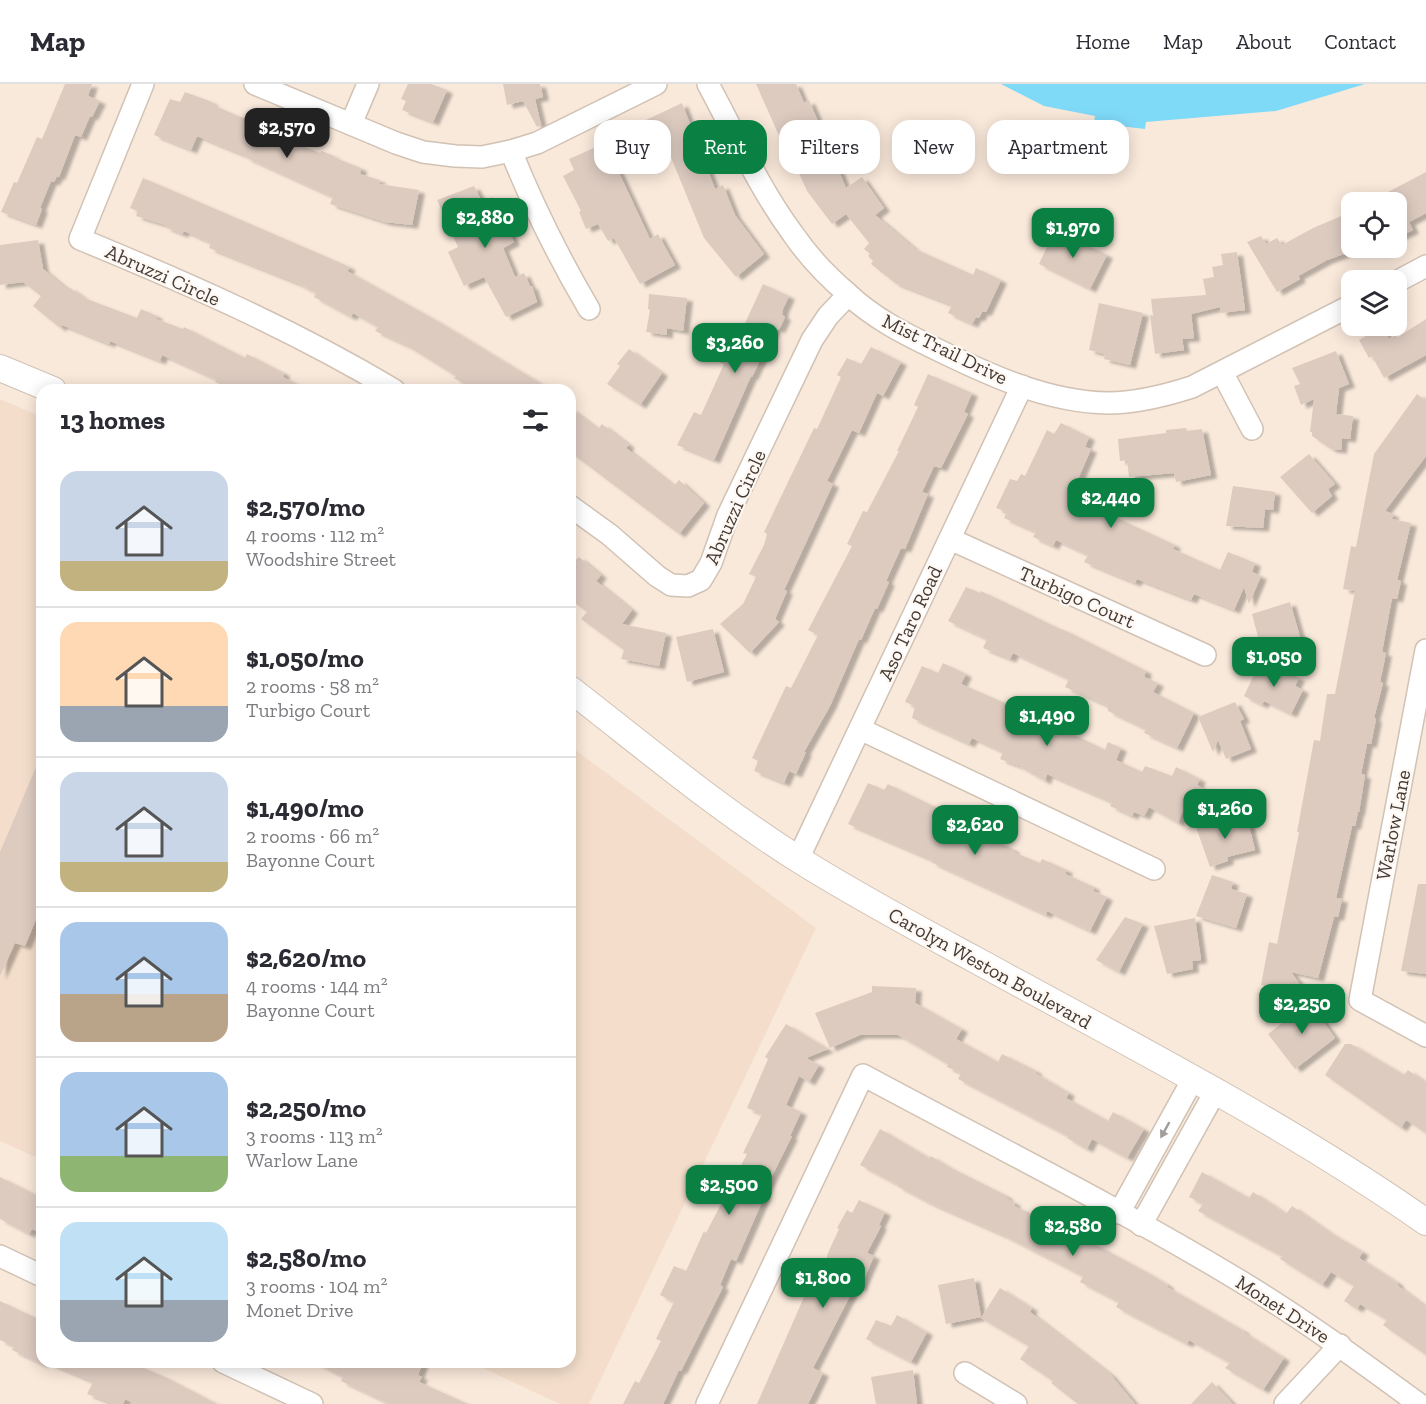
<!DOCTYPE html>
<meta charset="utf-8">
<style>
:root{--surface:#fff;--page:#f2f2f3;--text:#2b2b33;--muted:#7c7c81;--line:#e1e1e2;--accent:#0b8043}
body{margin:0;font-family:"Zilla Slab",serif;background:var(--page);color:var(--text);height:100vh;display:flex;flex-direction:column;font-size:22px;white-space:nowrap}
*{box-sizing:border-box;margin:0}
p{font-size:20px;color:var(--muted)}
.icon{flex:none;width:33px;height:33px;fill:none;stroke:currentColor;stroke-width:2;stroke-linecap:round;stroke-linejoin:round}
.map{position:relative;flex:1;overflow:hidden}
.details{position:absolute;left:36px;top:300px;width:540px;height:984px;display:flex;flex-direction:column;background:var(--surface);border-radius:18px;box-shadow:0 3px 15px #0003}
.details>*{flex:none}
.banner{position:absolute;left:594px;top:36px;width:570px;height:54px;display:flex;gap:12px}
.tools{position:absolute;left:1341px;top:108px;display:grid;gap:12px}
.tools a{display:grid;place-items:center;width:66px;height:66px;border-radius:12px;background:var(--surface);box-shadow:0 3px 15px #0003;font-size:30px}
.price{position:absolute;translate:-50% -51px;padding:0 14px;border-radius:12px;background:var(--accent);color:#fff;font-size:20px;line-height:39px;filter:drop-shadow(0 2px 3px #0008)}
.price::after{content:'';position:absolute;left:50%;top:36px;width:18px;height:14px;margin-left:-9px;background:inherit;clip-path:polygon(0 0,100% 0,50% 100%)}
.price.active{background:#222;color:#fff}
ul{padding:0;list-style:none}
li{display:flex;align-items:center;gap:18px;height:150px;padding:0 24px}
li+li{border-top:2px solid var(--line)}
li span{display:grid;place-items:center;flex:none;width:168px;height:120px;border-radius:18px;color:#555}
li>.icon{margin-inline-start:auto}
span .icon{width:72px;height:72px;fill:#fffc;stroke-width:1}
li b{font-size:26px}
h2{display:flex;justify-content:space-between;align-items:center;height:72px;padding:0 24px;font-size:26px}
.chip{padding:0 21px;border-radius:18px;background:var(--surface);box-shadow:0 3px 15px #0003;font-size:21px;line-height:54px}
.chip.active{background:var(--accent);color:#fff}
header{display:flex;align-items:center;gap:36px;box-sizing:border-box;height:84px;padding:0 30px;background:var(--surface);border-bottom:2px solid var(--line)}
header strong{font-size:28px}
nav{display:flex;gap:33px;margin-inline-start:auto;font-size:21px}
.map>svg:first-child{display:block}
.built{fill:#f4decb}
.water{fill:#7fdaf8}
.building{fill:#ddcbc0;filter:url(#shadow)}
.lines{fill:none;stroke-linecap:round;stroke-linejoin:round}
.minor-casing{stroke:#d1c2b4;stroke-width:24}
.tertiary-casing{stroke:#d1c2b4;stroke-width:28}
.minor{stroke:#fff;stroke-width:21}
.tertiary{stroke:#fff;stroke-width:26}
.oneway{fill:#a09d9a}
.labels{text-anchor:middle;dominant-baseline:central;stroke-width:4.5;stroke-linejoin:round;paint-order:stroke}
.street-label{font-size:20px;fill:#423b36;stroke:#fff8f2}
</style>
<header>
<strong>Map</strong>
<nav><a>Home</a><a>Map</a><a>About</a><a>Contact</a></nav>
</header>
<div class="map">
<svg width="1426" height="1320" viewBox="0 0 1426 1320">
<defs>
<filter id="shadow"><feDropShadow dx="6" dy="3.5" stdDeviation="1.5" flood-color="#0004"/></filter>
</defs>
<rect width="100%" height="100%" fill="#f9e9db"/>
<!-- built -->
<g class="built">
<path d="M0,315L42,333V1076L0,1057Z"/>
<path d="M570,662L816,844L589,1320H560L470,1278H570Z"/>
</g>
<!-- water -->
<path class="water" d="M1001,0H1365L1276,27L1146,38L1145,45L1094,39L1095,32L1044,22Z"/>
<!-- building -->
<g class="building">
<path d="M65,0H92L88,12L100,17L92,33L90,32L81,53L75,51L59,93L57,92L54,98L51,97L40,124L42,125L36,141L1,128L14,98L17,99L37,53L42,55Z"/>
<path d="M408,0H431L447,6L433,38L402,26L406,17L401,15Z"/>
<path d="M503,0H540L543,13L535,15L541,41L537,43L523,17L507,21Z"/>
<path d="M756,0H796L804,19L809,16L846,104L862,93L884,124L875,131L915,165L973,191L976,184L1001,196L986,228H982L979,234L976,233L972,240L948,229L952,221L895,199L871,180L873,177L868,172L870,170L864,165L869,159L846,130L832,140L807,107L799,89L804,87L793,61L785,65Z"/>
<path d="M185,8L212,18L211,20L238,32L277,46L276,50L292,55L291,58L320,69L322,67L334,72L333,73L361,84L360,90L380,96L379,100L419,106L412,141L385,138L330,120L333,113L245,73L246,72L197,52L191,66L154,51L170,15L180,18Z"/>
<path d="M682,19L715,105L723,101L735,131L764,170L736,193L704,154L668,66L662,69L646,36Z"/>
<path d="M605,59L650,155L658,150L675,181L640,200L614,154L608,157L598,140L586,145L579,128L581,127L563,92L574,86L569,75Z"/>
<path d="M1426,88V129L1409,138L1413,146L1396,154V118H1369Z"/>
<path d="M143,94L350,183L347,187L437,237L551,306H475L454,294L456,292L406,261L375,247L378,243L353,229L351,233L314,213L316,209L297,199L209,164L211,159L184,147L182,150L165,143L166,141L136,132L138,127L130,124Z"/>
<path d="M474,102L482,118L493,113L514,158L503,164L515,193L524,189L530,202H532L537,218L506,233L484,193L464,202L448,168L458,163L437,116Z"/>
<path d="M1346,130L1352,144V167L1327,176L1298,192L1300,195L1277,208L1247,158L1261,152L1266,160L1277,154L1282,161L1313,144Z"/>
<path d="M1055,146L1107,171L1090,205L1039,180Z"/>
<path d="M38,156L43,185L68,206L69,203L84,214L137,234L141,225L157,232L156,235L183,245L184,243L245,274L247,270L284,289L283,293L309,306H233L215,298L216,295L162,271L160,277L110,257L109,260L62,241L60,244L33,222L41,212L23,198L0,201V161Z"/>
<path d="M1237,168L1245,226L1221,229L1220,223L1191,230L1194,254L1182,255L1184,266L1155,270L1150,231L1153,232L1151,215L1206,211L1203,195L1214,193L1212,183L1223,181L1221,170Z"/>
<path d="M763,200L789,212L783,225L782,231L785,233L779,246L775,244L752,293L751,292L714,376L677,361L694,328L701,331L724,280L719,278L736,246L741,248Z"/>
<path d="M649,210L687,214L683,247L667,244V251L646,248L650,226L648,225Z"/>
<path d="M1099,219L1143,229L1130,281L1104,275L1105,270L1089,266Z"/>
<path d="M1426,235V271L1384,294L1372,272L1369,274L1359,256L1382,243L1389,255L1396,251L1398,253Z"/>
<path d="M871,263L901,278L883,312L877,309L859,349L852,346L827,397L833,400L784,506L787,507L775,535L779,538L750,569L720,540L743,520L756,493L749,490L764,461L767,450L764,448L814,344L817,345L841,293L837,291L847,274L861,280Z"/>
<path d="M629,265L662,289L640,321L607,300L620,282L617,280Z"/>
<path d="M1336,267L1349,300L1339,304L1336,330L1353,332L1350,355L1342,354L1341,366L1331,365L1312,352V348H1310L1314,315L1301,321L1294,302L1300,300L1292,284Z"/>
<path d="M928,290L972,309L964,328L968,330L941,384L934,382L922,408L928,410L905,465L901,464L886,497L889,498L877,525L875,524L861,556L859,555L830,622L804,668H806L796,690L789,687L784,699L754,687L758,677L752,674L786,602L791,604L818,551L808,546L852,462L847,460L863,427L867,428L899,367H897L918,323L914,321Z"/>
<path d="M1417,310L1426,317V372L1385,427L1393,430L1392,435L1411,439L1397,496L1401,497L1397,515L1392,514L1382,568L1386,569L1380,598L1383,599L1374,634L1376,635L1371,660H1367L1361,690L1365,691L1359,728H1358L1355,742H1352L1336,814L1342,815L1338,833H1334L1318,894L1291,888L1307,910L1261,901L1269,858L1277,860L1299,748H1297L1314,656L1320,657L1327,610H1335L1355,507L1343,505L1351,462L1356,463L1374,370Z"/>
<path d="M570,324L598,345L602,340L629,361L626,364L674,402L679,396L704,419L679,450L570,368Z"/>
<path d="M1061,339L1089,353L1085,363L1091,365L1075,402L1087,408L1082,418L1175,461L1173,465L1220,486L1228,468L1255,479L1252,488L1261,492L1249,520L1244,503L1234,526L1194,510L1191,516L1137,495L1135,499L1084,478L1088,471L1056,456L1053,462L1033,453L1036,448L1004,434L1007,428L996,424L1010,395L1017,397L1021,390L1025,392L1047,346L1054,350Z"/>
<path d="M1186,344L1187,347L1202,345L1211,391L1176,398L1174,389L1129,393L1127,376L1120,377L1118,355L1166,349V346Z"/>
<path d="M1309,370L1335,400L1328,405L1332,412L1312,429L1280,393Z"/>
<path d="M1233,402L1275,408L1273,426L1265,425L1263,444L1226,442Z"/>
<path d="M579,473L601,491L596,497L632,526L622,540L666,549L659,582L621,575L624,566L581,535L587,528L570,515V481Z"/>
<path d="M966,503L980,509L981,507L1062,546V545L1146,587L1144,593L1158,599L1153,608L1194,629L1177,664L1144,649L1146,645L1108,627V622L1065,603L1069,595L1013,569L1010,575L983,564L987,555L948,537Z"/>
<path d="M1290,518L1300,553L1277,559L1280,567L1263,572L1252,530Z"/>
<path d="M713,545L724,588L687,598L676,553Z"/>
<path d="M1261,576L1299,594L1295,602L1303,606L1291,630L1264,617L1262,621L1244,612Z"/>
<path d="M943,579L966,590L961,600L1039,634L1105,666L1108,658L1121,664L1116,676L1142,688L1145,682L1172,692L1176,683L1200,695L1197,701L1206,706L1193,733L1187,716L1178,739L1149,723L1144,732L1134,728L1132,732L1110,722L1112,718L1047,690L1045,697L1019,682L1000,675L1003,668L972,654L969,660L912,634L915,622L905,618L922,582L938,589Z"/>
<path d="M1235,618L1244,635L1240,637L1251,665L1226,675L1218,656L1213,668L1198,633Z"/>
<path d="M42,669V821L25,862L15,859L0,892V768Z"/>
<path d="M868,699L884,706L888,700L900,706L937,724L935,730L965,744L968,738L987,747L985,751L1014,766L1013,768L1040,779L1042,775L1067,786L1065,790L1094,803L1093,807L1107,813L1090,847L1047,827L1046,831L931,778L932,776L848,740Z"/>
<path d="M1239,731L1241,740L1248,738L1255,766L1227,773L1228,777L1210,783L1196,743Z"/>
<path d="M1212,791L1233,798L1231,805L1247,810L1236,844L1196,832Z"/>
<path d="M1418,800H1426V890L1401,887Z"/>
<path d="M1125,833L1143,840L1119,888L1096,876Z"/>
<path d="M1195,834L1201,876L1192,877L1193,885L1167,890L1154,842Z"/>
<path d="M872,902L916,904L915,919L962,945L956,955L998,978L1002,970L1036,987L1035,989L1069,1009L1066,1014L1108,1037L1113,1028L1144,1045L1127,1074L1092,1055L1087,1065L1067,1054L1068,1052L958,995L961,989L947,983L948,980L898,951H860L830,964L815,929L872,908Z"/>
<path d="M1312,916L1324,931L1320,933L1335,954L1295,985L1268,950Z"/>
<path d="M786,940L828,965L806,974L819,981L809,998L799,992L786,1021L801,1028L790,1052H792L763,1110L765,1111L736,1177L731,1175L720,1201L723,1203L681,1287L679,1286L663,1320H623L635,1297L639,1299L661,1257L656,1255L674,1218L660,1211L674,1182L686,1187L704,1147L706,1149L747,1070L743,1069L762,1030L747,1024L768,975L765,973Z"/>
<path d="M1345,960H1351L1404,991L1408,986L1426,999V1049L1406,1036L1401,1044L1325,991Z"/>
<path d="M880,1045L929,1074L931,1072L949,1083L1007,1112L1006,1114L1015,1119L1014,1122L1039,1133L1040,1131L1148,1189L1168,1201L1167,1203L1244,1247L1243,1248L1284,1274L1263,1306L1225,1284L1230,1279L1189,1256L1187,1260L1116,1223L1119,1218L1080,1198L1083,1192L1003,1151L930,1119L897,1102L898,1101L860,1081Z"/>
<path d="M1202,1088L1249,1114L1253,1108L1286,1130L1292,1122L1329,1148L1363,1168L1359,1174L1398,1199L1397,1201L1426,1223V1271L1383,1241L1387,1236L1360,1220L1357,1225L1344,1217L1354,1202L1331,1188L1322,1201L1280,1175L1282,1172L1198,1127L1203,1120L1189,1113Z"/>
<path d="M0,1093L42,1114V1149L32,1145L29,1150L0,1135Z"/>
<path d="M859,1116L885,1128L879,1141L881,1142L867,1169L874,1172L860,1204L855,1202L813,1284L823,1289L808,1320H757L808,1204L813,1207L828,1178L826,1177L828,1169L839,1145L837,1144L847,1126L852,1129Z"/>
<path d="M974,1194L981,1233L946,1240L938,1201Z"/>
<path d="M1000,1204L1032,1224L1030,1228L1110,1290L1135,1320H1078L1051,1299L1053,1297L1020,1275L1029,1262L981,1234Z"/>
<path d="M0,1217L42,1237V1280L12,1266L14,1262L0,1256Z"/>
<path d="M897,1231L927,1248L911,1278L866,1255L876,1236L891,1242Z"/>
<path d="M46,1278H130L167,1294L217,1320H135L125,1315L123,1320H114L87,1310L93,1298Z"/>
<path d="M314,1278H423L418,1291L422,1293L419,1298L468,1320H390L341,1297L343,1293Z"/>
<path d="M913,1286L917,1320H876L871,1293Z"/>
<path d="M1212,1298L1233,1320H1191Z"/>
</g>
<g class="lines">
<defs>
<g id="minor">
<path d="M143,0L80,155C187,199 294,246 394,306"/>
<path d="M255,0L396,59L423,68L455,72L482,73L511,67L537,59L656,0"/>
<path d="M708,0C735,50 759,104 793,150C808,172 828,193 848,210C873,234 905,250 936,265C989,291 1047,318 1108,319C1137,319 1164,312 1192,303L1352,221"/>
<path d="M351,40L368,0"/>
<path d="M511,67C533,122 559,174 589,225"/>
<path d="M1396,198L1426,182"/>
<path d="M1222,288L1252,345"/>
<path d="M570,422L610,451L657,492L671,501L688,502L701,496L711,479L728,431L812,256L828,232L848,211"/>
<path d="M950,455L1205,571"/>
<path d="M1426,566L1360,916L1426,952"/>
<path d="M860,645L1154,785"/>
<path d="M798,775L1022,302"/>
<path d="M1119,1129L1193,995"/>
<path d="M1141,1141L1215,1008"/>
<path d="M0,1172L42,1192"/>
<path d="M223,1278L312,1320"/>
<path d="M965,1289L1016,1320"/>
<path d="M707,1320L863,991C987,1058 1114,1121 1235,1194C1299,1232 1359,1276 1419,1320"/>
<path d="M1285,1320L1340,1261"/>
</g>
<g id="tertiary">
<path d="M0,284L53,306"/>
<path d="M570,605C645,663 717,724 798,775C855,811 915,843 974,875C1127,959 1283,1038 1426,1138"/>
</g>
</defs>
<!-- minor casing -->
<use href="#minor" class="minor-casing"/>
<!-- tertiary casing -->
<use href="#tertiary" class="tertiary-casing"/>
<!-- minor -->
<use href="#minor" class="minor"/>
<!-- tertiary -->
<use href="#tertiary" class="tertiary"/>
</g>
<!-- one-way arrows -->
<defs><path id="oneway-solid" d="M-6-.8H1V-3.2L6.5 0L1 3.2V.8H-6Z" transform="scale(1.5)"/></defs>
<use class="oneway" href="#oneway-solid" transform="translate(1165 1046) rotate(119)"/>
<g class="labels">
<!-- street labels -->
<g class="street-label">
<text transform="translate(163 191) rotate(24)">Abruzzi Circle</text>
<text transform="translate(945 265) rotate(26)">Mist Trail Drive</text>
<text transform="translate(735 423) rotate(-66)">Abruzzi Circle</text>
<text transform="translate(1077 513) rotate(24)">Turbigo Court</text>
<text transform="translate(910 539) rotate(-65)">Aso Taro Road</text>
<text transform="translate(1393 741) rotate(-79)">Warlow Lane</text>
<text transform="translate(990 884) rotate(29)">Carolyn Weston Boulevard</text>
<text transform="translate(1283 1225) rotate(33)">Monet Drive</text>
</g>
</g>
</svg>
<div class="tools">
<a><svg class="icon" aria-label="locate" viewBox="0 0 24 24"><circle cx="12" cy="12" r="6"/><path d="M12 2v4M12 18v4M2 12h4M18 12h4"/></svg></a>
<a><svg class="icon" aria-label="layers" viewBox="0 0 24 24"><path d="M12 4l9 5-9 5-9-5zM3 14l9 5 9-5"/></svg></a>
</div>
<b class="price active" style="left:287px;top:75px">$2,570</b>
<b class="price" style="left:485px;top:165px">$2,880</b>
<b class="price" style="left:1073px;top:175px">$1,970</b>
<b class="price" style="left:735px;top:290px">$3,260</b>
<b class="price" style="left:1111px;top:445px">$2,440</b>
<b class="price" style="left:1274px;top:604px">$1,050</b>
<b class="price" style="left:1047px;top:663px">$1,490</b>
<b class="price" style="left:1225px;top:756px">$1,260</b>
<b class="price" style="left:975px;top:772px">$2,620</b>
<b class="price" style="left:1302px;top:951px">$2,250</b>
<b class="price" style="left:729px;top:1132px">$2,500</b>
<b class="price" style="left:1073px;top:1173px">$2,580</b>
<b class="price" style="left:823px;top:1225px">$1,800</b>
<div class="banner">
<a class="chip">Buy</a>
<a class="chip active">Rent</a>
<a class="chip">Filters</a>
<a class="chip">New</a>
<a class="chip">Apartment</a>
</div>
<section class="details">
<h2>13 homes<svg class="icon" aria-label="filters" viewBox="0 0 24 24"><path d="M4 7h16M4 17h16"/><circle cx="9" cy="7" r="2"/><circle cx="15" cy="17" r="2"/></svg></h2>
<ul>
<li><span style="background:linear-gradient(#c9d6e8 75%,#c2b280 0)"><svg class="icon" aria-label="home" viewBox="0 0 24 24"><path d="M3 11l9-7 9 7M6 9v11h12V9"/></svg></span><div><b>$2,570/mo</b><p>4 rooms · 112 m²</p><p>Woodshire Street</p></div></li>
<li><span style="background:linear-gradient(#ffd9b3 70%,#9aa5b1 0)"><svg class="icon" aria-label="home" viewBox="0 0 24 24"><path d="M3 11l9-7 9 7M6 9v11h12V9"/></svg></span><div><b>$1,050/mo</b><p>2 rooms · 58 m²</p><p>Turbigo Court</p></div></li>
<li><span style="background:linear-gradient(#c9d6e8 75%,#c2b280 0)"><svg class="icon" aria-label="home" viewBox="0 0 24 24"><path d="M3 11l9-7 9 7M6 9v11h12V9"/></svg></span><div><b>$1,490/mo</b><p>2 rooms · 66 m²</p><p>Bayonne Court</p></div></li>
<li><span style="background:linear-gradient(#a9c7e8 60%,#b9a48a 0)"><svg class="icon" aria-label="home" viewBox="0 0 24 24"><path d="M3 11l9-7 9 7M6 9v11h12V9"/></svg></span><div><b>$2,620/mo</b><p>4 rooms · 144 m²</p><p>Bayonne Court</p></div></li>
<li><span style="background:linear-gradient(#a9c7e8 70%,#8fb573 0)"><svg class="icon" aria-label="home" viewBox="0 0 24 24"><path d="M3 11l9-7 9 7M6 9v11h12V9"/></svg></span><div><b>$2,250/mo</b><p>3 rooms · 113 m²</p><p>Warlow Lane</p></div></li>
<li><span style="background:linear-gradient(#bfe0f5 65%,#9aa5b1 0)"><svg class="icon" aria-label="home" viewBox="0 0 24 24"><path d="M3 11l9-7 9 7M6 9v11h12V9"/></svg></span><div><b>$2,580/mo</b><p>3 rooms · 104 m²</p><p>Monet Drive</p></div></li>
</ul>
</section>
</div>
